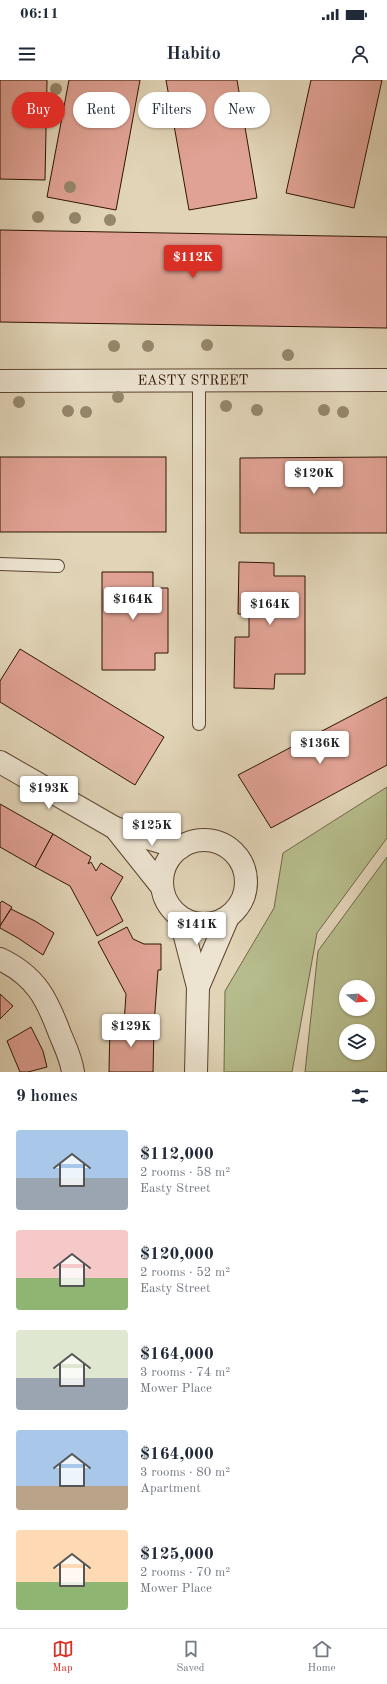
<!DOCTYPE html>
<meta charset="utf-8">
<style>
:root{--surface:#fff;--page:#f2f2f3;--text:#1f2937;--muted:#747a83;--line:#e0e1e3;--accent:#d93025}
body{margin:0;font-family:"Old Standard TT",serif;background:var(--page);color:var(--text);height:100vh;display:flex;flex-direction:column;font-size:15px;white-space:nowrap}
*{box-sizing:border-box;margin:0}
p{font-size:13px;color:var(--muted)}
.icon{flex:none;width:22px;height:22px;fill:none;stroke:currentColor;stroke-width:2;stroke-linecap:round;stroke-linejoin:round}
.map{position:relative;height:992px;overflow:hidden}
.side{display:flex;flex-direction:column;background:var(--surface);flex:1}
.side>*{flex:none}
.guide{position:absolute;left:12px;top:12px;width:363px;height:36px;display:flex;gap:8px}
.needle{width:26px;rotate:107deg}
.tools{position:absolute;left:339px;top:900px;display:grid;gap:8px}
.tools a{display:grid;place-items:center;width:36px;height:36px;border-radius:50%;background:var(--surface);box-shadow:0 1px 3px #0004;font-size:20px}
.price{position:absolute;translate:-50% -34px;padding:0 9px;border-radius:4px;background:#fff;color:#222;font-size:13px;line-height:26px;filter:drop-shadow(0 1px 2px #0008)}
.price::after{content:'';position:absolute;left:50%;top:24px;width:12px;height:9px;margin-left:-6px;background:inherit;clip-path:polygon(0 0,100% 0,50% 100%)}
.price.on{background:var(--accent);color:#fff}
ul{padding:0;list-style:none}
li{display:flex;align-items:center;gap:12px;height:100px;padding:0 16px}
li span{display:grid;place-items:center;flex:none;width:112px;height:80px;border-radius:4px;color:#555}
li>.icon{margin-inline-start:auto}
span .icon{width:48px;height:48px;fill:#fffc;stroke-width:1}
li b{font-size:17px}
h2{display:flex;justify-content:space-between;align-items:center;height:48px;padding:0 16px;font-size:17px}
.chip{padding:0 14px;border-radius:18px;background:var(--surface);box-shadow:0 1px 3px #0004;font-size:14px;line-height:36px}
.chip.on{background:var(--accent);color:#fff}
.status{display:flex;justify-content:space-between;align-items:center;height:28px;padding:0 20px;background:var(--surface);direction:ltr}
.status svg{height:11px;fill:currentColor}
header{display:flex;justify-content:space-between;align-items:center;height:52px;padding:0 16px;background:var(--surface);font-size:18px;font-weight:800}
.menu{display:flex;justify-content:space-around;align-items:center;height:56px;border-top:1px solid var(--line);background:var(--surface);font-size:11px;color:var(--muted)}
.menu a{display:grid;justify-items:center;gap:2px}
.menu .on{color:var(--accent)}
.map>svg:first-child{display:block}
.green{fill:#b6bc8c;stroke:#726848;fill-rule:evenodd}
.building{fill:#e0a294;stroke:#2f1403}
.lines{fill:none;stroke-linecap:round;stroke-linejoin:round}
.service-casing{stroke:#5c4430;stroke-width:14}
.minor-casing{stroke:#5c4430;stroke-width:24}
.service{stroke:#ece3d0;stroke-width:12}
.minor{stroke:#ece3d0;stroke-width:22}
.tree{fill:#96866b}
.labels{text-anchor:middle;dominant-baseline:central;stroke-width:3.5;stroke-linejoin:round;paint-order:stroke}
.street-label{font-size:14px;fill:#2f1403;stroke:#ece3d0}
</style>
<div class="status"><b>06:11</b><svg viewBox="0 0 49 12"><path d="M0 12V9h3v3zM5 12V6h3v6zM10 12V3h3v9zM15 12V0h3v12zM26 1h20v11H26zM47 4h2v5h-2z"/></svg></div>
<header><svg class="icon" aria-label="menu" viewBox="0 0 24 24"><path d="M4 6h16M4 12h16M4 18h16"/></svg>Habito<svg class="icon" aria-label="person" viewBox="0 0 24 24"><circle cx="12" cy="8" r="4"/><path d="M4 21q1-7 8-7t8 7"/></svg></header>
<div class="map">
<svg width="387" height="992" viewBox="0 0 387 992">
<rect width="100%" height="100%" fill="#e1d4b7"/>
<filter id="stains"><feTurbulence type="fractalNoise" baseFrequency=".005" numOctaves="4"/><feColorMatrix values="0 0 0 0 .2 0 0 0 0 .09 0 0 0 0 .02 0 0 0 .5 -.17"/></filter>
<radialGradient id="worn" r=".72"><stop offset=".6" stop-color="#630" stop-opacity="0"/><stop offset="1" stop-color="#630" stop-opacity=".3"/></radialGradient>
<!-- green -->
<g class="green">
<path d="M387,707V758L317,853L292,992H224L225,911L274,828L283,773Z"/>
<path d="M387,777V992H305L318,871ZM346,907H368V929H346ZM346,951H368V973H346Z"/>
</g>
<!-- building -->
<g class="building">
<path d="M0,0H47L45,100L0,99Z"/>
<path d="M69,0H140L116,130L47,117Z"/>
<path d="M166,0H237L257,118L189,130Z"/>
<path d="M311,0H382L354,128L286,113Z"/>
<path d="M0,150L387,157V248L0,242Z"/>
<rect x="0" y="377" width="166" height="75"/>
<path d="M387,377V453H240V378Z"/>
<path d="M239,482L274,483V496H305V594H275L274,609L234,608L235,557H249V534H238Z"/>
<path d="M102,492H153V508H168V573H155V590H102Z"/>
<path d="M20,569L164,657L135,705L0,622V601Z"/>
<path d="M387,617V685L271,748L238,695Z"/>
<path d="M0,724L53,754L35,787L0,767Z"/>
<path d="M53,754L91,777L88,784L91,782L96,791L101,783L123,797L111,818L123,841L97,856L70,806L35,787Z"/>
<path d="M2,821L12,827L0,846V823Z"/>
<path d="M11,829L35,841L54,853L43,875L18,858L0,848V846Z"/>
<path d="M127,847L133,859L144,864H161V890H158L154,945L124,944L126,914L98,862Z"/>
<path d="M0,914L13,926L0,939Z"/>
<path d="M110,943L154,945L153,992H109Z"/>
<path d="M31,947L43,971L47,987L28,992H20L7,961Z"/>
</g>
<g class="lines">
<defs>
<g id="service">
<path d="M199,301V644"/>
<path d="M0,484L58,486"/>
</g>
<g id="minor">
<path id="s1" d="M0,301L387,300"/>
<path d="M0,682L115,748L180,768"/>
<path d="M115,748L162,807"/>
<circle cx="204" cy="802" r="42"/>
<path d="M180,837L198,907L196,992"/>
<path d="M0,879C36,896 47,919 60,954C65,966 71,978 73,992"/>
<path d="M198,907L228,837"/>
</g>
</defs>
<!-- service casing -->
<use href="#service" class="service-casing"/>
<!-- minor casing -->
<use href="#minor" class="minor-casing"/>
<!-- service -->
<use href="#service" class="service"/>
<!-- minor -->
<use href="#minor" class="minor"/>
</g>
<!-- trees -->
<g class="tree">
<circle cx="56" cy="9" r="6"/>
<circle cx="56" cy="34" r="6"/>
<circle cx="70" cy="107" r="6"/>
<circle cx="38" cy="137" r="6"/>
<circle cx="75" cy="138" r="6"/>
<circle cx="110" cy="140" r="6"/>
<circle cx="207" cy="265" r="6"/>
<circle cx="114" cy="266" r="6"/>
<circle cx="148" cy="266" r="6"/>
<circle cx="288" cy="275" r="6"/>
<circle cx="118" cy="317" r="6"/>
<circle cx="19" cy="322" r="6"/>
<circle cx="226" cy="326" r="6"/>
<circle cx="257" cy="330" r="6"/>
<circle cx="324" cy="330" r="6"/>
<circle cx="68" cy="331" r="6"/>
<circle cx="86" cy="332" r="6"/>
<circle cx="343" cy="332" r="6"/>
</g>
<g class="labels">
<!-- street labels -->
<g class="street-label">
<text stroke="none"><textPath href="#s1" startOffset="193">EASTY STREET</textPath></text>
</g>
</g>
<rect width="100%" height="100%" filter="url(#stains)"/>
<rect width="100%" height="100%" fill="url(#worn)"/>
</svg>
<div class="tools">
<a><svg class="needle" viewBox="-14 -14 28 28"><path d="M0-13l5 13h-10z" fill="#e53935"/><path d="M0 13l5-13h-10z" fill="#747a83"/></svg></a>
<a><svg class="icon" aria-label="layers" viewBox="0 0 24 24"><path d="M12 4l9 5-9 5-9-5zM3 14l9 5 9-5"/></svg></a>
</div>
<b class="price on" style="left:193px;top:199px">$112K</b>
<b class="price" style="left:314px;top:415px">$120K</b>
<b class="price" style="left:133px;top:541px">$164K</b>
<b class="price" style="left:270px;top:546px">$164K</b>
<b class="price" style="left:320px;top:685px">$136K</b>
<b class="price" style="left:49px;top:730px">$193K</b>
<b class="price" style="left:152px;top:767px">$125K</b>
<b class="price" style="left:197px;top:866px">$141K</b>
<b class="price" style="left:131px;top:968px">$129K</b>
<div class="guide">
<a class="chip on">Buy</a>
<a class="chip">Rent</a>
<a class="chip">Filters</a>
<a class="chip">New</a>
</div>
</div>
<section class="side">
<h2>9 homes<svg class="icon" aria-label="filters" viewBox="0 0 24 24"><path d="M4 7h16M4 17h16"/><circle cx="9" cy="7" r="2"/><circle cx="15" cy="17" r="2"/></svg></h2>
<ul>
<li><span style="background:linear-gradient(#a9c7e8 60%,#9aa5b1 0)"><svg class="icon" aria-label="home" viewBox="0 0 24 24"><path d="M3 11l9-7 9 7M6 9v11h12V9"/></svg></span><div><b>$112,000</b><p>2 rooms · 58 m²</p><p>Easty Street</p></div></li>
<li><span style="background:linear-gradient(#f6c9c9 60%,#8fb573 0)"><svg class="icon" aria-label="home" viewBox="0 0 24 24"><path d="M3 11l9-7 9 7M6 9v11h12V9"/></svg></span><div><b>$120,000</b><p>2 rooms · 52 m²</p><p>Easty Street</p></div></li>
<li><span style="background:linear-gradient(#dfe7d0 60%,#9aa5b1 0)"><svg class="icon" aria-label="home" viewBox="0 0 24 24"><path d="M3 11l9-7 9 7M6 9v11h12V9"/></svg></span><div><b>$164,000</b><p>3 rooms · 74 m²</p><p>Mower Place</p></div></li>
<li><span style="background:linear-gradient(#a9c7e8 70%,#b9a48a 0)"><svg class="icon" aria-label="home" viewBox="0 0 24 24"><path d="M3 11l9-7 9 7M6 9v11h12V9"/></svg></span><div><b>$164,000</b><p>3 rooms · 80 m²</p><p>Apartment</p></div></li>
<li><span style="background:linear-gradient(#ffd9b3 65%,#8fb573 0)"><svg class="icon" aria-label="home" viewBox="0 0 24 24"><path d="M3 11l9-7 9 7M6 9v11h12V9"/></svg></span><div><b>$125,000</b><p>2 rooms · 70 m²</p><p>Mower Place</p></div></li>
</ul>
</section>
<nav class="menu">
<a class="on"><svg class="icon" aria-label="map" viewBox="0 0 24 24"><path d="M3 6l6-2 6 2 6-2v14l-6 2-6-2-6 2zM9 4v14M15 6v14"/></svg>Map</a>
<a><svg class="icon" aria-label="saved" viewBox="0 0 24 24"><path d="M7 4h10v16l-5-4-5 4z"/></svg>Saved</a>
<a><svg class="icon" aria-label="home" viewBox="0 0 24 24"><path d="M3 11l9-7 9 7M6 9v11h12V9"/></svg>Home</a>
</nav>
